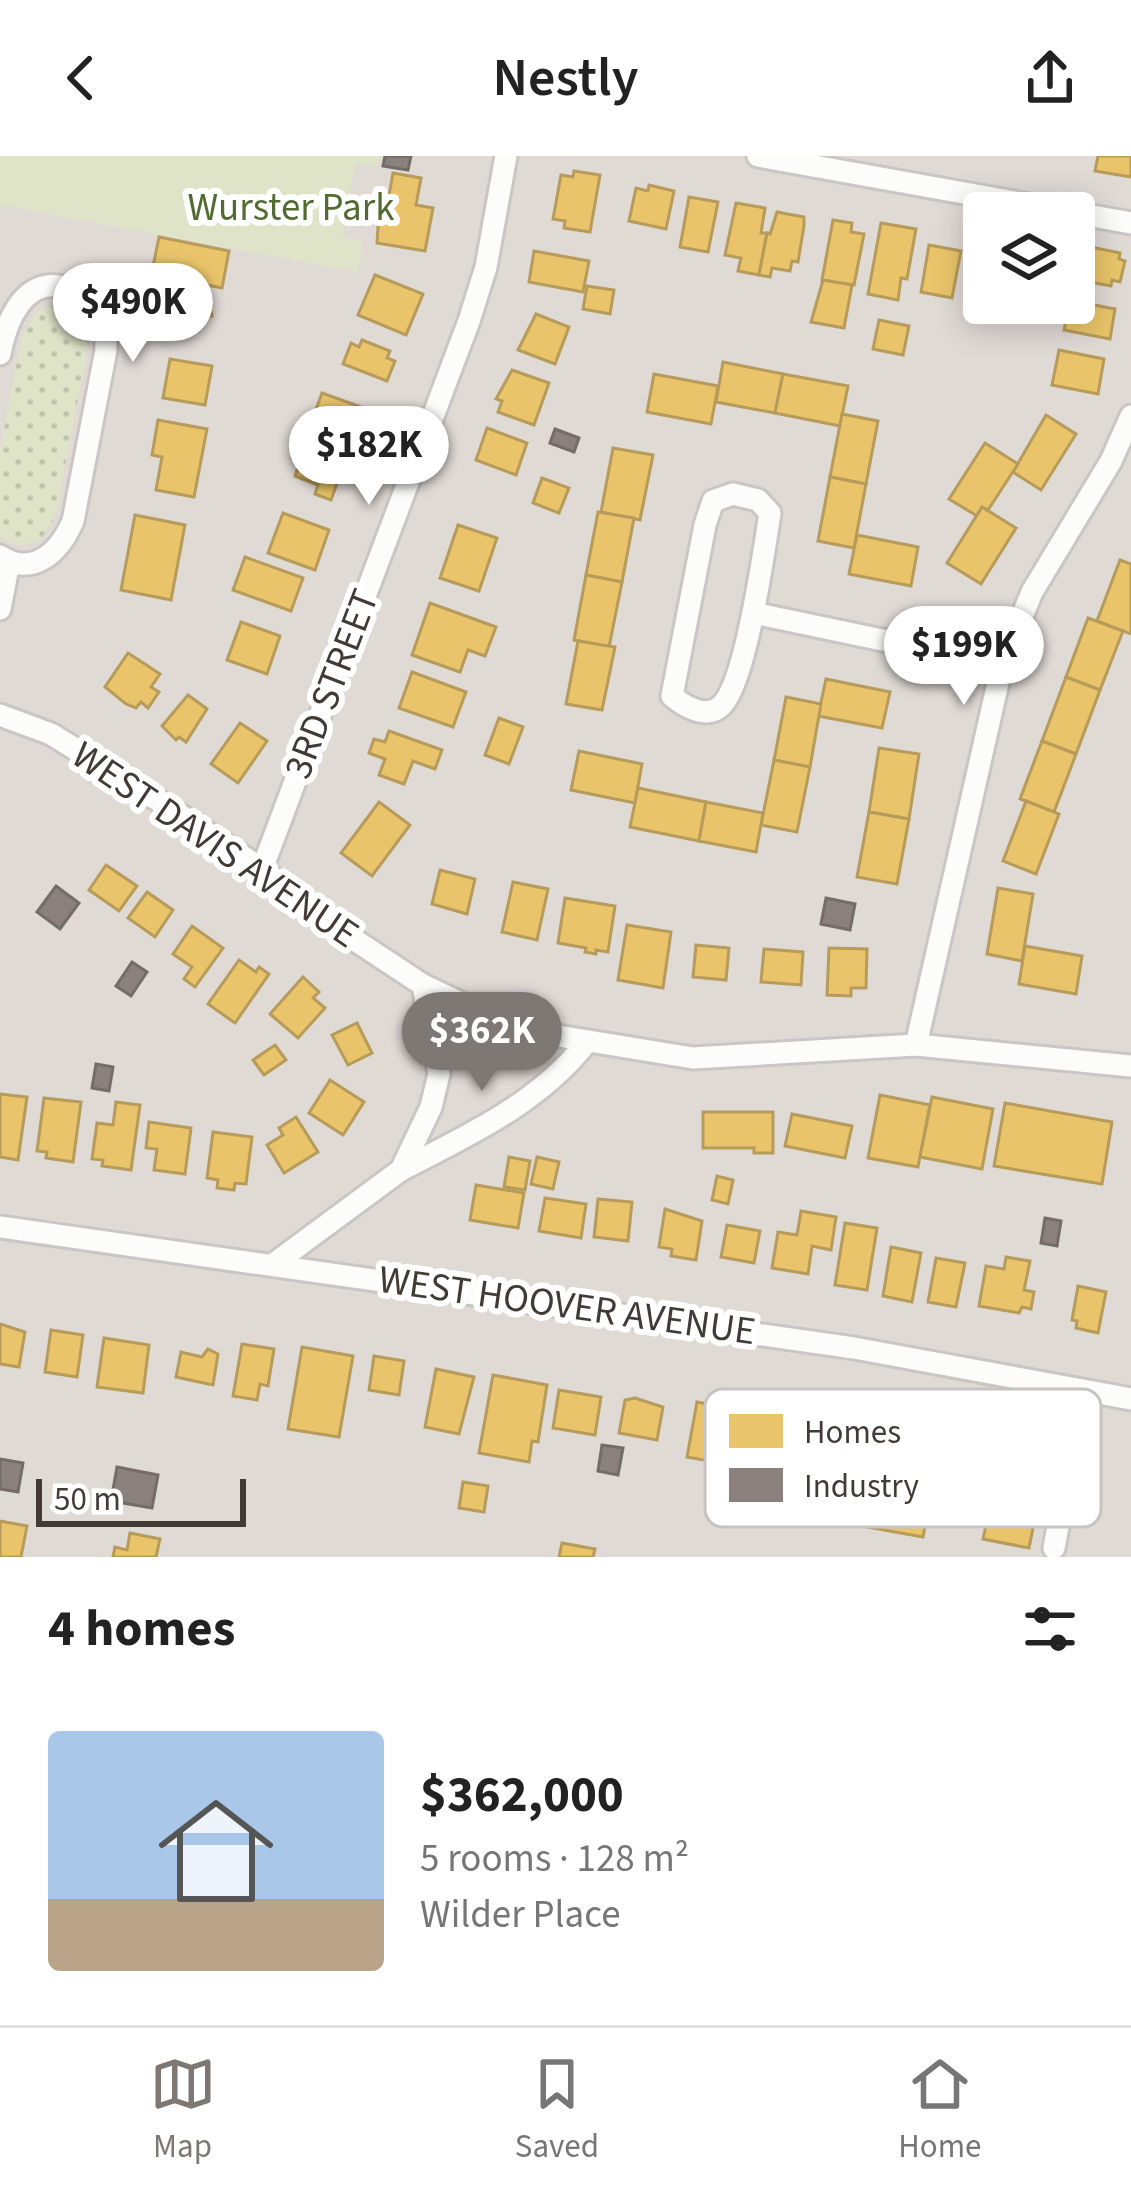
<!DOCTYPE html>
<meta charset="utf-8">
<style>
:root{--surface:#fff;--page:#f6f6f6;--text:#222;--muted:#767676;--line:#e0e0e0;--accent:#7d7873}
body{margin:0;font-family:"Source Sans 3",sans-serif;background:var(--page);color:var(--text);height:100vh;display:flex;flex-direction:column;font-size:45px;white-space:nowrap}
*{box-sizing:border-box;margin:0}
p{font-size:39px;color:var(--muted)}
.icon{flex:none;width:66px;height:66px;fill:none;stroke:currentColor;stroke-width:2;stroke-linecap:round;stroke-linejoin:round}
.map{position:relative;height:1401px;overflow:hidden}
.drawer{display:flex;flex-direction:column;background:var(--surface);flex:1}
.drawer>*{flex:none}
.tools{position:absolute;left:963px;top:36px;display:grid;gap:24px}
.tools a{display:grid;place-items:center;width:132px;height:132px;border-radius:12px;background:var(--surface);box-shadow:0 6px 30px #0003;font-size:60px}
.scale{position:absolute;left:36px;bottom:30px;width:210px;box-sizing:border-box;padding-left:12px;border:6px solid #413a35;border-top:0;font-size:33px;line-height:42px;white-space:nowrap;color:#413a35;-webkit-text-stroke:9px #fff;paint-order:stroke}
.price{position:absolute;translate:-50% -102px;padding:0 27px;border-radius:42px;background:#fff;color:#222;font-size:39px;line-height:78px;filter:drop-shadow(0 3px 6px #0008)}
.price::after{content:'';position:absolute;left:50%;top:72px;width:36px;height:27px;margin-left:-18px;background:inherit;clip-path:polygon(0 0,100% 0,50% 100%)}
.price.active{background:var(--accent);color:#fff}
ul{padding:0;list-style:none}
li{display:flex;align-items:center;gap:36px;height:300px;padding:0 48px}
li span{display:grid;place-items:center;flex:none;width:336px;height:240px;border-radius:12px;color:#555}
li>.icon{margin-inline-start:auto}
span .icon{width:144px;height:144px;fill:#fffc;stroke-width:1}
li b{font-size:51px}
h2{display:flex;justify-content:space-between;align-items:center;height:144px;padding:0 48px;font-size:51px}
header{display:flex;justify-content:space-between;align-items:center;height:156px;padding:0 48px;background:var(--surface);font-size:54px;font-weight:600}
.dock{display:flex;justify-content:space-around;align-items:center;height:168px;border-top:3px solid var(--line);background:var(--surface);font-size:33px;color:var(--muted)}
.dock a{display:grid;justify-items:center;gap:6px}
.dock .active{color:var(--accent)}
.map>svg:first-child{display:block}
.residential{fill:#e0dad5;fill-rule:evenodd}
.grass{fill:url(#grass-dots)}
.park{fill:#dfe4c9}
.homes{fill:#e9c46a;stroke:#b79b5a;stroke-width:3}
.industry{fill:#8a817c;stroke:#746c67;stroke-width:3}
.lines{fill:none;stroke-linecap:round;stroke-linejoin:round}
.minor-casing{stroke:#c9c6c3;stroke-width:27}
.minor{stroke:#fcfcfb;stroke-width:21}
.labels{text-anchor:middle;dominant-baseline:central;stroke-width:12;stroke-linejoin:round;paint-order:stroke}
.park-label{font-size:39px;fill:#526b30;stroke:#fff}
.street-label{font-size:39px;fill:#413a35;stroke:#fff}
.key{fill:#fff;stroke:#c6c4c2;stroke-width:3}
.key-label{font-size:33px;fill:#413a35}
</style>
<header><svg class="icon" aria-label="back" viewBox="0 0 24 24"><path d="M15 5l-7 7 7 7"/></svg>Nestly<svg class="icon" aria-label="share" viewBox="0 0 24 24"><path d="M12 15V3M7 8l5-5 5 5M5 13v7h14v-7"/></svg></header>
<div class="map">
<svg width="1131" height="1401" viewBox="0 0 1131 1401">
<defs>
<pattern id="grass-dots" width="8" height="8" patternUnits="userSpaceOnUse" patternTransform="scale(3)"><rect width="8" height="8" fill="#dfe4c9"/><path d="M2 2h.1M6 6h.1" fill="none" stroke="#c1c4ad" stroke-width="1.8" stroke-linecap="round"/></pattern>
</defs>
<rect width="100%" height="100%" fill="#eceae7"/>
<!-- residential -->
<path class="residential" d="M0,0H1131V1401H0ZM984,57H1074V147H984Z"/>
<!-- grass -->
<path class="grass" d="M54,150C77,152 85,164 89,186L55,361L40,385L16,389L0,381V295L22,180L37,156Z"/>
<!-- park -->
<path class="park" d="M0,0H379L377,10L355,7L342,81L363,85L358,116L0,49Z"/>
<!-- homes -->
<g class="homes">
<path d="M1098,0H1131V21L1095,15Z"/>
<path d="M574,15L600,19L590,76L564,72L565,65L553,63L561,19L573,21Z"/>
<path d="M393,17L421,22L416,49L433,52L425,95L377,87L379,55L383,56L385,44L388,45Z"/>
<path d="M649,29L674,35L666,73L629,65L636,32L648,35Z"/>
<path d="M689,41L718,46L708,96L680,91Z"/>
<path d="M736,47L765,52L761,77H767L759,119L738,115L741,102L725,99Z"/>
<path d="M777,56L804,61V70L798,106L792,105L790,115L772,112L770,121L759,119L767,77L770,78Z"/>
<path d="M833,64L852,67L851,76L864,78L854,129L822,124Z"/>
<path d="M881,67L916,73L907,123L901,122L898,144L868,138Z"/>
<path d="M159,81L229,95L222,132L206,129L212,160L176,166L168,124L151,120Z"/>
<path d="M929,89L961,95L952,142L921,136Z"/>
<path d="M1081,89L1120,97L1119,103L1125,105L1120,126L1112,124L1111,130L1074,123Z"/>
<path d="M534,95L589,105L583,136L529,126Z"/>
<path d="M978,95L984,96V136L971,133Z"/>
<path d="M375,119L423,138L406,179L358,159Z"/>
<path d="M823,124L852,129L844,172L811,166Z"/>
<path d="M587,130L614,134L610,158L583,153Z"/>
<path d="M1074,145L1115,153L1110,183L1064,174L1070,147Z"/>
<path d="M536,158L569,171L555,208L518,194Z"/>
<path d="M879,164L909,170L903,199L873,193Z"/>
<path d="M362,184L390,195L387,202L395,205L387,225L343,208L351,187L359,191Z"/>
<path d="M1059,194L1104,203L1098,238L1052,229Z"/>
<path d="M170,203L212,210L205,249L163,242Z"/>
<path d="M723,206L783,218L775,257L716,246Z"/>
<path d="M512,214L549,227L534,269L498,256L502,245L496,243Z"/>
<path d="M654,218L718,230L711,268L647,256Z"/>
<path d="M783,218L848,230L840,270L775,257Z"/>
<path d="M322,237L372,255L361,286L311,267Z"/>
<path d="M842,258L878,265L866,328L830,321Z"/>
<path d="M1046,259L1076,278L1041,334L1013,316Z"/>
<path d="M158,264L207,273L194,341L156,334L162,301L152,299Z"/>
<path d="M487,272L527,287L516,319L476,304Z"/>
<path d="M297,287L345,305L331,344L315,338L318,329L295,320L300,305L292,302Z"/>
<path d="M985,287L1018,308L988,354L982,351L977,360L949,343Z"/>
<path d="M613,292L653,299L640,364L601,356Z"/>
<path d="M830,321L866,328L854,392L818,385Z"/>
<path d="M542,322L569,332L559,357L533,347Z"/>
<path d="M982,351L1016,372L981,428L947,407Z"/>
<path d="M598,356L634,362L622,426L586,419Z"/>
<path d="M283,357L329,374L315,414L268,397Z"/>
<path d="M135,359L185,369L171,444L121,434Z"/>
<path d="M458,369L497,382L479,435L440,422Z"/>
<path d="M857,379L918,391L911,430L849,418Z"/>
<path d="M245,401L303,422L291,455L233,434Z"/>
<path d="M1120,404L1131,408V478L1097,465Z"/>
<path d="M586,419L622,426L609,491L574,484Z"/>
<path d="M430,447L496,471L485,500L468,494L460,516L412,499Z"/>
<path d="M1088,462L1123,475L1100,534L1066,521Z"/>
<path d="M241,466L280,480L267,518L227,504Z"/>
<path d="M578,485L615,491L602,554L566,548Z"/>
<path d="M128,497L160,518L151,531L159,536L148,552L141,546L136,552L126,548L105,531Z"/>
<path d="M412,516L466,536L453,571L399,552Z"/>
<path d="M1066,521L1100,534L1076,598L1042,585Z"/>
<path d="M826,523L890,536L882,572L818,560Z"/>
<path d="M188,539L207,553L186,586L179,581L176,584L162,570Z"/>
<path d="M786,541L821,548L810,611L774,604Z"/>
<path d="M499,562L523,571L509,608L485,599Z"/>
<path d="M240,567L267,585L238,627L211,608Z"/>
<path d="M389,575L442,594L435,613L413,605L404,628L379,619L385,603L369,597L374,583L385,586Z"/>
<path d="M1042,585L1076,598L1054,656L1020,643Z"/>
<path d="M879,592L919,598L909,663L869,656Z"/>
<path d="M579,595L642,608L635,647L571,634Z"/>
<path d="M774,604L810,611L797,676L761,669Z"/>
<path d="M638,632L706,646L699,685L630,671Z"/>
<path d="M1026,645L1059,658L1036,718L1003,705Z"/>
<path d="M379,646L410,669L372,720L341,697Z"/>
<path d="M706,646L763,657L756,696L699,685Z"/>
<path d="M869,656L909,663L897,728L857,721Z"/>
<path d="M106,709L137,730L119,755L89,734Z"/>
<path d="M440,714L475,723L467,758L432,748Z"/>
<path d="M513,726L548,733L537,784L502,776Z"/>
<path d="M998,732L1033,738L1022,805L987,798Z"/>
<path d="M147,736L173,754L155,781L128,762Z"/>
<path d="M565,742L615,750L608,796L596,794V798L585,796L586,792L558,787Z"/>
<path d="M627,769L671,776L663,832L618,824Z"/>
<path d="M192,770L223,792L195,831L184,823L192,811L173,798Z"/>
<path d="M696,789L729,792L726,824L693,821Z"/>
<path d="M1025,790L1082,800L1076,838L1019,828Z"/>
<path d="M829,792L867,793L866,832H851V840L827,839Z"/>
<path d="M764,793L803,796L801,829L761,826Z"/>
<path d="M239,804L256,816L259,811L269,818L235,867L208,848Z"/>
<path d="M303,821L319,836L313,842L325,852L298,882L270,858Z"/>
<path d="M357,867L372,897L348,909L332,879Z"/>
<path d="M275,889L286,904L264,919L253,904Z"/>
<path d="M330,924L364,946L343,979L309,957Z"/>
<path d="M0,938L27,941L18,1004L0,1001Z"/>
<path d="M880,939L930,949L918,1011L868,1002Z"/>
<path d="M932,941L993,953L982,1013L920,1001Z"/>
<path d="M44,942L81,946L73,1006L46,1002L47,996L37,995Z"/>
<path d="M116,946L140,949L131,1014L102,1010L103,1004L92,1003L97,967L113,969Z"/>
<path d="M1005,947L1112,966L1102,1028L994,1010Z"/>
<path d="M703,956H773V997H754V992H703Z"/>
<path d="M792,958L852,970L845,1002L785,990Z"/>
<path d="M296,961L318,996L284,1017L267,989L283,979L279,972Z"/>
<path d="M149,966L191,972L185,1018L154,1014L157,993L146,992Z"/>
<path d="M213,976L252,981L246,1028L235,1027L234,1034L217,1032L218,1024L207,1022Z"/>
<path d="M509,1001L530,1005L525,1034L504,1031Z"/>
<path d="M537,1001L559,1006L553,1033L531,1028Z"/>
<path d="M717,1020L733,1024L728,1048L712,1044Z"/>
<path d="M476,1029L524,1037L518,1072L470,1064Z"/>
<path d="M545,1042L586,1048L581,1082L539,1075Z"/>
<path d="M598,1043L632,1046L628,1085L594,1081Z"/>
<path d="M665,1053L702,1065L696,1104L671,1100L672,1093L659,1091Z"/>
<path d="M801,1055L836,1061L831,1094L812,1090L808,1118L772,1112L778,1076L797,1079Z"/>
<path d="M845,1067L877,1072L867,1134L835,1129Z"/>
<path d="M727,1069L760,1075L754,1107L721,1101Z"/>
<path d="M891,1091L921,1097L912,1146L883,1140Z"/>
<path d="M1006,1101L1030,1105L1024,1134L1034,1136L1031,1153L1022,1151L1019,1157L979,1150L986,1110L1004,1113Z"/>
<path d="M936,1102L965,1107L956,1151L928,1146Z"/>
<path d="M1078,1130L1106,1136L1098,1177L1076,1172L1077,1165L1072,1164Z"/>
<path d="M0,1168L25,1176L19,1211L0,1208Z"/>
<path d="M51,1174L83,1179L77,1221L45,1216Z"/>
<path d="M104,1182L149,1189L143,1237L97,1231Z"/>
<path d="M242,1188L274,1193L268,1230L260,1228L257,1244L233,1240Z"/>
<path d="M302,1191L353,1200L339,1281L288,1273Z"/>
<path d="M208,1193L218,1198L213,1229L176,1221L181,1196L202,1201Z"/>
<path d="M374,1200L404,1205L399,1239L369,1234Z"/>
<path d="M436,1213L474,1221L459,1278L425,1271Z"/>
<path d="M493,1219L547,1229L538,1286L532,1285L529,1306L479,1297Z"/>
<path d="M559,1234L601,1241L595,1279L553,1272Z"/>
<path d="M635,1242L663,1251L657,1284L619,1277L625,1244Z"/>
<path d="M697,1246L737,1253L727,1308L687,1301Z"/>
<path d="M767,1260L939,1291L923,1381L750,1350Z"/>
<path d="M463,1326L488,1330L484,1356L459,1352Z"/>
<path d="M990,1352L1035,1362L1029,1392L983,1383Z"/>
<path d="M0,1365L27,1370L21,1401H0Z"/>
<path d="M130,1377L160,1383L156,1401H113L115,1391L127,1394Z"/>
<path d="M562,1387L595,1393L593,1401H559Z"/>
</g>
<!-- industry -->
<g class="industry">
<path d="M385,0H411L408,14L383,10Z"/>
<path d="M555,273L579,282L574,296L550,287Z"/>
<path d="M56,730L79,747L60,773L37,756Z"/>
<path d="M826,742L855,748L850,774L821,768Z"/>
<path d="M132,806L147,816L131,840L116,830Z"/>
<path d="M96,908L113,911L109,935L92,932Z"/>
<path d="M1045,1062L1061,1065L1057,1090L1041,1087Z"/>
<path d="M602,1289L623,1292L618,1319L598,1315Z"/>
<path d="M0,1303L23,1307L18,1336L0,1333Z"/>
<path d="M117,1311L158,1319L152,1352L111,1345Z"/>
</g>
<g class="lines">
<defs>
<g id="minor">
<path d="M758,0L1131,67"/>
<path d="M0,198C8,157 31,110 79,138C90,144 100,154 104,166C106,174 106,186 106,194L73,365C60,395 34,422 0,400"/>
<path d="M733,338L758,344L770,357C764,395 746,525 722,549C707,564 685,551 672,540L705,369L713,345Z"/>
<path d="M0,453L9,406"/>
<path d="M753,457L1002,509"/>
<path d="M0,559L51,578L156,643L262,713L329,767L423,829L515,873L693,902L916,889L1131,910"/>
<path d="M262,713L469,165L486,111L506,0"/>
<path d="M916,889L1002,509L1032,436L1111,305L1131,260"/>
<path d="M401,1014C467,980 539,947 586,887"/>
<path d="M0,1071L854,1192L1131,1243"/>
<path d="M275,1107L401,1014L431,951L439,918L423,829"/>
<path d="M1054,1392L1083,1235"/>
</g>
</defs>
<!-- minor casing -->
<use href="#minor" class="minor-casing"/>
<!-- minor -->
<use href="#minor" class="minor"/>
</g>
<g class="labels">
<!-- park labels -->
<g class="park-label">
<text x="291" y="52">Wurster Park</text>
</g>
<!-- street labels -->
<g class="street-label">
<text transform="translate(332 528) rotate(-69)">3RD STREET</text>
<text transform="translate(215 689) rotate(34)">WEST DAVIS AVENUE</text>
<text transform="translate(567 1150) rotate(8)">WEST HOOVER AVENUE</text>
</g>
</g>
<!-- legend -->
<rect x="705" y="1233" width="396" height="138" rx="18" class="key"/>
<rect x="729" y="1258" width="54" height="34" fill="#e9c46a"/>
<rect x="729" y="1312" width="54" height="34" fill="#8a817c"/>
<g class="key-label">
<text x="804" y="1287">Homes</text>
<text x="804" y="1341">Industry</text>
</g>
</svg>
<div class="tools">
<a><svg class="icon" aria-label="layers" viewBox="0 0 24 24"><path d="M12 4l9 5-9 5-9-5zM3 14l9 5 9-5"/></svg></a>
</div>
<div class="scale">50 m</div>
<b class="price" style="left:133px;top:209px">$490K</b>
<b class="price" style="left:369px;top:352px">$182K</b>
<b class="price" style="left:964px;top:552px">$199K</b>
<b class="price active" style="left:482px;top:938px">$362K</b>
</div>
<section class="drawer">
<h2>4 homes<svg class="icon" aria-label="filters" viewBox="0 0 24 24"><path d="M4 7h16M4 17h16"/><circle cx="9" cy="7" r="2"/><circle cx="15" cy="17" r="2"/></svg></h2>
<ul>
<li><span style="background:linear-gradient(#a9c7e8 70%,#b9a48a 0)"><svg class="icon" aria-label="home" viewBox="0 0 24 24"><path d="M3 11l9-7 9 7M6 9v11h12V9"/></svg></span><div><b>$362,000</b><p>5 rooms · 128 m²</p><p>Wilder Place</p></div></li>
</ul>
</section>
<nav class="dock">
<a class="active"><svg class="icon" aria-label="map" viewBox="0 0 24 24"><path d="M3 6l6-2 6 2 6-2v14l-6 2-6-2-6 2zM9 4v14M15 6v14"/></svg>Map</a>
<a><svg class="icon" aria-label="saved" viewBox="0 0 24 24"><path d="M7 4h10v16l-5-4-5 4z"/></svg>Saved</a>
<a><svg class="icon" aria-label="home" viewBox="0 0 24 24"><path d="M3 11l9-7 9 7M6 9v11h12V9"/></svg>Home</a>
</nav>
